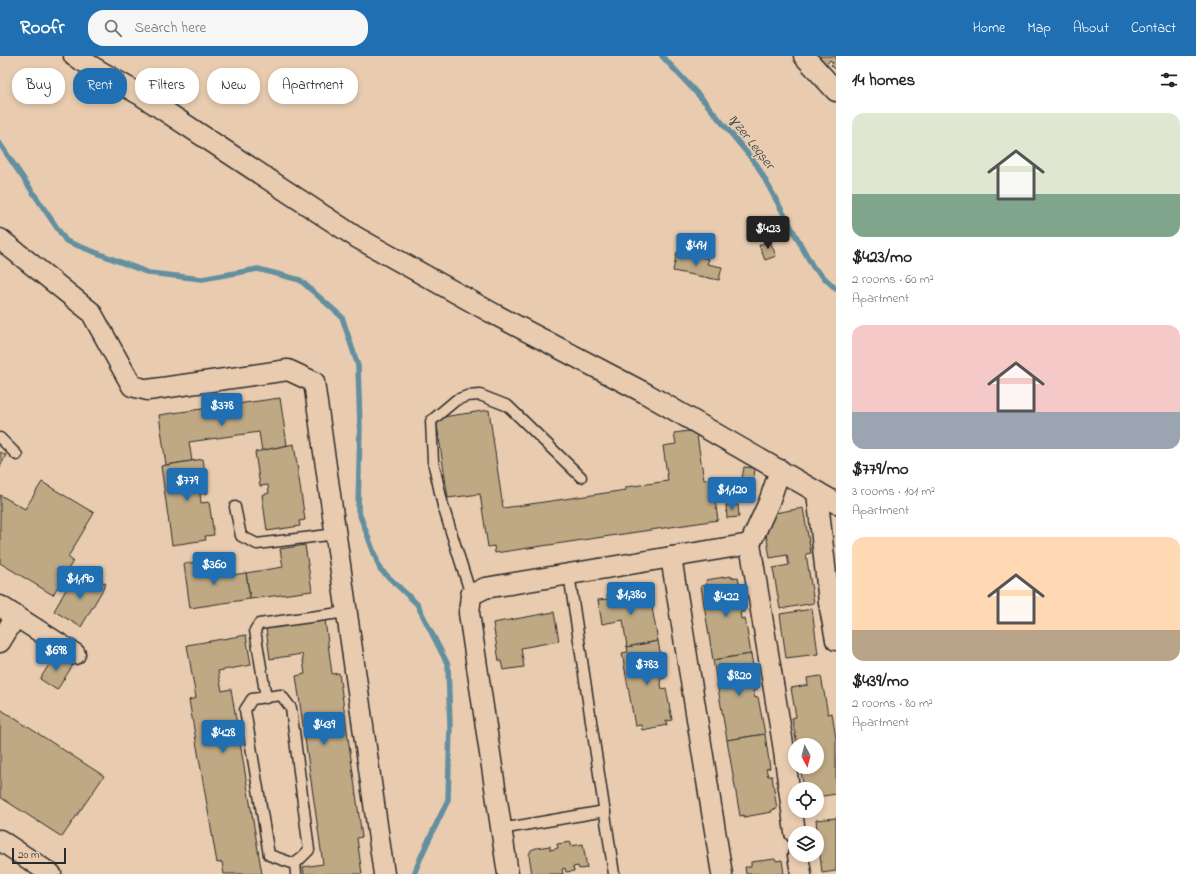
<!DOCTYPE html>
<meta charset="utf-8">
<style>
:root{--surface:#fff;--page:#f6f6f6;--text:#222;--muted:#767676;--accent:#1f6fb2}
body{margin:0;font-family:"Indie Flower",sans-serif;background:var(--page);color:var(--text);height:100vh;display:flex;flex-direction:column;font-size:15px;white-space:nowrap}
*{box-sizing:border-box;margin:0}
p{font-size:13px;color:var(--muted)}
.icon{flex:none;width:22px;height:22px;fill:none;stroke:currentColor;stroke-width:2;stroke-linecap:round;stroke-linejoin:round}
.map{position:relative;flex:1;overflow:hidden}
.sheet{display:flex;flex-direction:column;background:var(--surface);width:360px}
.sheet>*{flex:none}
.hud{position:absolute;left:12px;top:12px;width:380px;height:36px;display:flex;gap:8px}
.needle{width:26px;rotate:173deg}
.fabs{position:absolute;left:788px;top:682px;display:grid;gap:8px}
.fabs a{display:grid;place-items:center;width:36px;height:36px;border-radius:50%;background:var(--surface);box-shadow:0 2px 6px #0003;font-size:20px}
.scale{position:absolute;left:12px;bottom:10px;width:54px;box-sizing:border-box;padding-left:4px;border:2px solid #2b2b2b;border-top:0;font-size:11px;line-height:14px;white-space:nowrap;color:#2b2b2b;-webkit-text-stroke:3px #e9ccb0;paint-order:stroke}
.price{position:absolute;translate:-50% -34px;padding:0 9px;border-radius:4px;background:var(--accent);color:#fff;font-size:13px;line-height:26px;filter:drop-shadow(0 1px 2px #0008)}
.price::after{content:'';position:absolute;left:50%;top:24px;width:12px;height:9px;margin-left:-6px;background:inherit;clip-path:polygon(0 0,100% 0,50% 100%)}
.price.current{background:#222;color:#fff}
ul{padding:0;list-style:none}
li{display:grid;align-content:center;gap:8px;height:212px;padding:0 16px}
li span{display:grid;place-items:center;height:124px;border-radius:12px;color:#555}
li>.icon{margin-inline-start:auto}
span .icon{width:72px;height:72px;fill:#fffc;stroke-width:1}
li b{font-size:17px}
h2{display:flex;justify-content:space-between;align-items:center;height:48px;padding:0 16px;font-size:17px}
.tag{padding:0 14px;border-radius:16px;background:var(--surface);box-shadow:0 2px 6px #0003;font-size:14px;line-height:36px}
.tag.current{background:var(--accent);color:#fff}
header{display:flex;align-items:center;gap:24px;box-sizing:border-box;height:56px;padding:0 20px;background:var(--accent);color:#fff}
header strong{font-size:19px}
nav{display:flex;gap:22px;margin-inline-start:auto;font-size:14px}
.search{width:280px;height:36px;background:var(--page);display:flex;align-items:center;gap:10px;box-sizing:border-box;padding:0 14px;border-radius:16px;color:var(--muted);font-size:15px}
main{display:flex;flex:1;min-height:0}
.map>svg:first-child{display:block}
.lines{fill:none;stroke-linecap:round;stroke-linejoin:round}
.stream{stroke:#648f9f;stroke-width:5.5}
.building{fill:#bfa984;stroke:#2b2b2b}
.service-casing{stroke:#2b2b2b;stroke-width:13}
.minor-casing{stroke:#2b2b2b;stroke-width:23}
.service{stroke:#e9ccb0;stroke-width:10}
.minor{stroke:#e9ccb0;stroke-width:20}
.labels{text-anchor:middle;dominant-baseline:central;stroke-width:3;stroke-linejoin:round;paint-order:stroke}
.water-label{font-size:14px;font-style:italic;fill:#394448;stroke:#e9ccb0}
</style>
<header>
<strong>Roofr</strong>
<div class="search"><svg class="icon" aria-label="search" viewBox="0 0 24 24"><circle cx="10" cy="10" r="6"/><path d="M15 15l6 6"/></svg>Search here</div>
<nav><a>Home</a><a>Map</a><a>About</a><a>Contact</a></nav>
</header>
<main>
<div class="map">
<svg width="836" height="818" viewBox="0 0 836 818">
<rect width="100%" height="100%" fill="#e9ccb0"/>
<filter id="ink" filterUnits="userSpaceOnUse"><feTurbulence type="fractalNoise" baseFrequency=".025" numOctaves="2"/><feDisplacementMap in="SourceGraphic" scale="8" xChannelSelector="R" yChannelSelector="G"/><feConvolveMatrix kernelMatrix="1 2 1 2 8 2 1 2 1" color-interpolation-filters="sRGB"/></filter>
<g filter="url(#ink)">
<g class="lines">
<!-- stream -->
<g class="stream">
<path d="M662,0L705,46L757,109L813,211L836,233"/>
<path d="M0,88L66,185L149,217L202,223L258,213L300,224L342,261L358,310L360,371L358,454L380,513L417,548L448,609L450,670L448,744L423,796L414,818"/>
</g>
</g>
<!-- building -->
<g class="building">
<path d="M811,0H836V14L831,9L833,7L830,4L824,11Z"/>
<path d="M770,185L776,200L765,204L759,189Z"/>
<path d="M677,196L709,203L707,208L722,211L719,224L673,215Z"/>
<path d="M280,342L287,389L262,395L259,376L189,386L192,405L166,409L159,359Z"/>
<path d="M489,354L503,452L626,434V431L668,425L663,390L676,388L674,377L696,374L704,424L710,423L714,444H715L718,464L495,497L494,490L488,491L480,438L448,442L436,362Z"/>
<path d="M294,388L305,464L299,465L300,470L267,475L262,439L269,437L268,429L260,430L255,396Z"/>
<path d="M0,396L6,399L0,411Z"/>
<path d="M203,403L208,437L200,438L201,447L209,446L214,479L205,480L206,484L172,489L161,410Z"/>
<path d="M744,411L755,412L752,436L740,434Z"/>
<path d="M42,426L94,457L68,501L73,505L53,539L0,507V439L25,453Z"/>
<path d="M726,449H738L739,461L727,462Z"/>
<path d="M803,452L811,497L806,498L814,547L780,553L773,512L789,509L787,499L770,502L763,459Z"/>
<path d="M305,489L312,535L250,543L246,517L283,511L280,493Z"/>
<path d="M207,504L210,522L246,517L250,543L190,552L184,508Z"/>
<path d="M88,518L106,528L81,571L54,555L72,523L82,529Z"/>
<path d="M731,520V522L738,521L744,556H740L741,563L745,562L751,598L713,604L701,530L707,529L706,524Z"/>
<path d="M643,534L646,535L650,540L658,585L627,591L623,564L602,568L598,544L608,543L607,539L618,537V543L627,541V537Z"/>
<path d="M812,553L818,598L786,602L780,558Z"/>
<path d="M554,556L559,585L521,592L524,611L503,614L501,605H499L493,567Z"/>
<path d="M325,564L332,618L339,617L362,781L357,782L362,818H304L303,811L323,808L296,620L305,618L302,598L270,603L266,572Z"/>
<path d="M246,579L251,609L218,615L222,635L231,633L262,818H224L222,806L217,807L189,644L196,642L187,589Z"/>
<path d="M658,585L665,622L660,623L662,633L666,632L672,664L666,665L667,669L642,674L641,669L635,670L622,597L628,596L627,591Z"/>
<path d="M751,598L757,634L753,635L755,642L758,641L765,678L727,684L713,604Z"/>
<path d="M55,599L73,609L57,634L40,623Z"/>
<path d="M821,620L828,658L832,657L836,683V738L817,741V733H804L800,711H817V689H797L792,662L796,661L791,632L808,629L807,622Z"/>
<path d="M0,653L104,720L62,781L0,741Z"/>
<path d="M765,678L770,712L766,713L768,720H772L777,753L771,754L772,756L744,761V759L740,760L727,684Z"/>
<path d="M836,762V815L822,817L816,764Z"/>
<path d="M571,786V790L583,788L587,812L579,813L578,810L573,811L574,815L566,816L565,812L562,813L563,818H532L529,799L531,794L536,792L550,790V794L558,792L557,788Z"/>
<path d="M775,803L776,805L782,804L784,818H746L745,811H751V806Z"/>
</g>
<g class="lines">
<defs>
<g id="service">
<path d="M0,382L17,399"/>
<path d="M235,451L241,480L257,488L336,478"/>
<path d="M569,518L614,818"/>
<path d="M471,539L443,450L433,405L431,365L456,344L467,340L480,339L508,350L581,421"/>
<path d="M266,642L255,574L259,568L347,556"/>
<path d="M501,773L605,755"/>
<path d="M295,808L269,799L245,654L252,643L281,639L291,652L309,794L295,808L296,818"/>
</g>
<g id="minor">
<path d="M74,0L139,38L356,181L494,258L645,337L836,447"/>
<path d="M804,0L836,35"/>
<path d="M0,183L91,256L132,330L148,334L288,314L314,326L384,818"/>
<path d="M780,414L769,446L750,488L783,688L795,777"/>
<path d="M817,436L829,547L836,584"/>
<path d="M671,501L722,818"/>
<path d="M0,550L75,598"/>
<path d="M0,586L16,560"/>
<path d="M0,784L51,818"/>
<path d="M798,799L801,818"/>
<path d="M508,818L469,557L471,539L485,532L750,488"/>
</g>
</defs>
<!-- service casing -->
<use href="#service" class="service-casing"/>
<!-- minor casing -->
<use href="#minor" class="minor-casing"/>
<!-- service -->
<use href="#service" class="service"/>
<!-- minor -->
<use href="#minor" class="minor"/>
</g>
</g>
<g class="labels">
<!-- water labels -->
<g class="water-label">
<text transform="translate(751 86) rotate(52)">Iɣzer Leqṣer</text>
</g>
</g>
</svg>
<div class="fabs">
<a><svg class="needle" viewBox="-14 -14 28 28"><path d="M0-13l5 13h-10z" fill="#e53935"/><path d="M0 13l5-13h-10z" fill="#767676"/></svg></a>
<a><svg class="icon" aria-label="locate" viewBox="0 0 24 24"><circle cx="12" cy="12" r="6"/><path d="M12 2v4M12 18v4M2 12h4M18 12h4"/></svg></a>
<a><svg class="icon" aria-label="layers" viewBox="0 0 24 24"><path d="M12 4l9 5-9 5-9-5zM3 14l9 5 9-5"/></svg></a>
</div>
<div class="scale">20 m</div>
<b class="price current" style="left:768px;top:194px">$423</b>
<b class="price" style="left:696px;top:211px">$491</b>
<b class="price" style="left:222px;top:371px">$378</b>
<b class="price" style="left:187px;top:446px">$779</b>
<b class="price" style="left:732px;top:455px">$1,120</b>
<b class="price" style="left:214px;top:530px">$360</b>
<b class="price" style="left:80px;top:544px">$1,190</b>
<b class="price" style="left:631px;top:560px">$1,380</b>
<b class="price" style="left:726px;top:562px">$422</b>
<b class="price" style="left:56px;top:616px">$698</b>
<b class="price" style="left:647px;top:630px">$783</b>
<b class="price" style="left:739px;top:641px">$820</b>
<b class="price" style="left:324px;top:690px">$439</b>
<b class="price" style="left:223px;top:698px">$428</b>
<div class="hud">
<a class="tag">Buy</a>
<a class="tag current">Rent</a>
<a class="tag">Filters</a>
<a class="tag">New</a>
<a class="tag">Apartment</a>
</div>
</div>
<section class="sheet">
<h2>14 homes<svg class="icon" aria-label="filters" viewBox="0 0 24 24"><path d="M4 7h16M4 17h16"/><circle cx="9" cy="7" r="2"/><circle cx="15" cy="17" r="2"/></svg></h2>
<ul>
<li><span style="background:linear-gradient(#dfe7d0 65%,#7fa58c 0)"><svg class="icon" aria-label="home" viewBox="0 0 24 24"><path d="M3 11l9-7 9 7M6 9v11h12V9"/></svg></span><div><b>$423/mo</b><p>2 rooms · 60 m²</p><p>Apartment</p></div></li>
<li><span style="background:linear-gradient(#f6c9c9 70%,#9aa5b1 0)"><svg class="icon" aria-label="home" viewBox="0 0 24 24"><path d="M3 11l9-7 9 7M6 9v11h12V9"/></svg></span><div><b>$779/mo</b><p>3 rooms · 101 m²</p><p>Apartment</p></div></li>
<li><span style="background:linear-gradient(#ffd9b3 75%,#b9a48a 0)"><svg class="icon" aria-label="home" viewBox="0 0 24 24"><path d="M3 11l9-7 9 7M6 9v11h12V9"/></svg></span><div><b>$439/mo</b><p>2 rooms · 80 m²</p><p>Apartment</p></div></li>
</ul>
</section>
</main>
